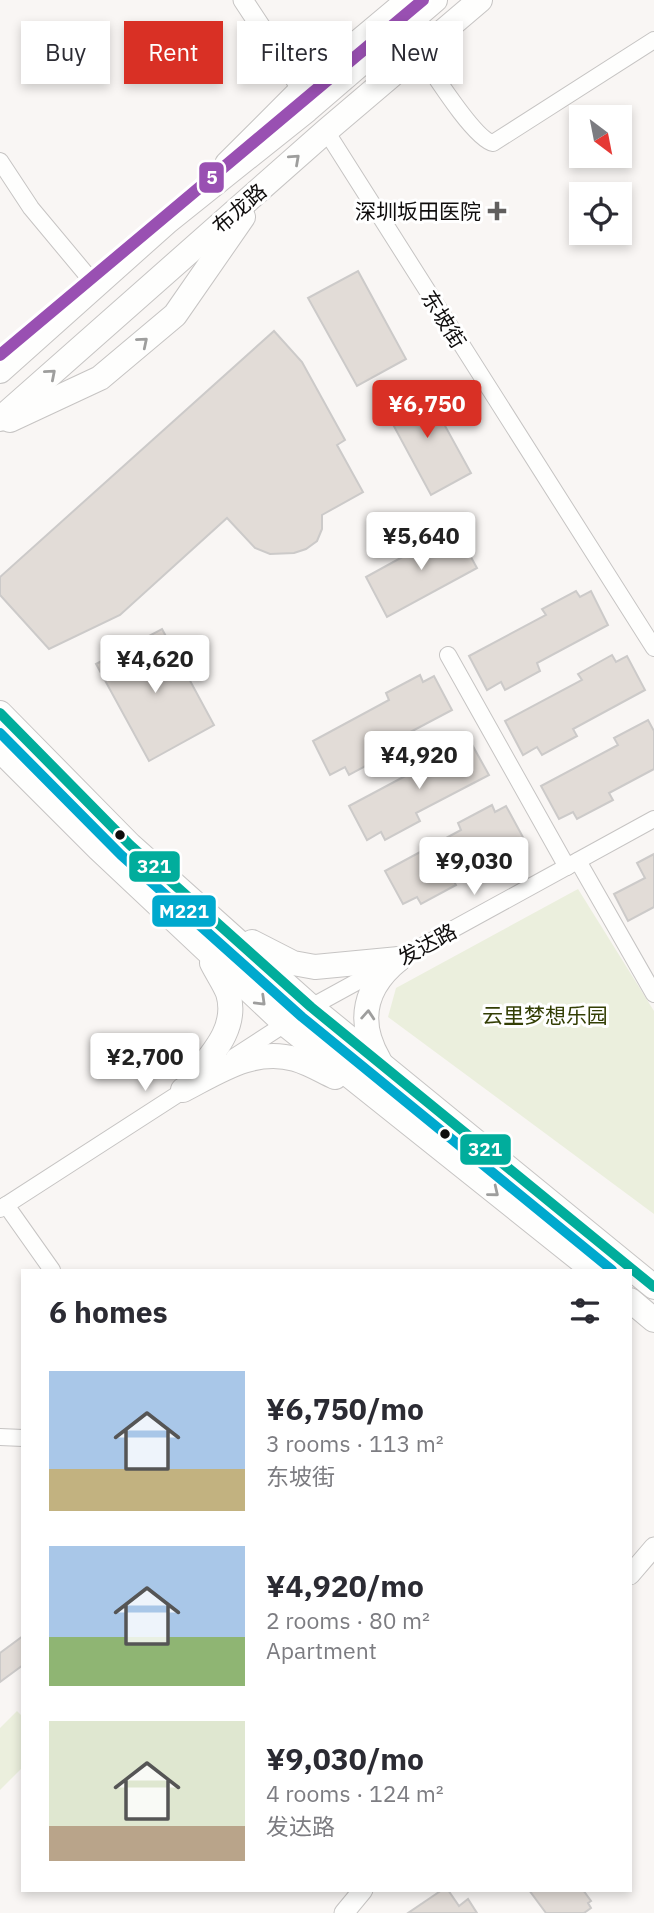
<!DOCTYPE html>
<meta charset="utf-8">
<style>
:root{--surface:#fff;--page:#f7f7f7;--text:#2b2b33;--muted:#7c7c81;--accent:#d93025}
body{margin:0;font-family:"IBM Plex Sans","Noto Sans SC",sans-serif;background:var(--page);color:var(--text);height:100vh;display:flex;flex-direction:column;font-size:26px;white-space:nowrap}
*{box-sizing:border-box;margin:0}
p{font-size:23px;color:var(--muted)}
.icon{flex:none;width:38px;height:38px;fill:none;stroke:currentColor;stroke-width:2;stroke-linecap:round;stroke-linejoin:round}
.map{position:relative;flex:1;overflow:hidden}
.drawer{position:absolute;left:21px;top:1269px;width:611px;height:623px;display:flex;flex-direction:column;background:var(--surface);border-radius:0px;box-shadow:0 4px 10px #0003}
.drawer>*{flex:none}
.guide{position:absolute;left:21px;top:21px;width:612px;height:63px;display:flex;gap:14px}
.needle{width:46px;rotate:148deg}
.buttons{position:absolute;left:569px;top:105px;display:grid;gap:14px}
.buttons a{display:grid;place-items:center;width:63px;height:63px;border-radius:0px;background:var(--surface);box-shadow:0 4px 10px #0003;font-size:35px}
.price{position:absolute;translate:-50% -60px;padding:0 16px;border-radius:7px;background:#fff;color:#222;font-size:23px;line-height:46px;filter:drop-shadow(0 2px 4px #0008)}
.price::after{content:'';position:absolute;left:50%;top:42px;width:21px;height:16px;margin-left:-10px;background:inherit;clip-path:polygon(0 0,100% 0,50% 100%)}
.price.current{background:var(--accent);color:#fff}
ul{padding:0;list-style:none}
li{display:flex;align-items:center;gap:21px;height:175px;padding:0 28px}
li span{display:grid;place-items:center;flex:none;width:196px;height:140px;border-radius:0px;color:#555}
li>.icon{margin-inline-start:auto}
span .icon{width:84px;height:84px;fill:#fffc;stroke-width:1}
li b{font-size:30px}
h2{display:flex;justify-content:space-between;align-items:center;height:84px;padding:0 28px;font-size:30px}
.chip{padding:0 24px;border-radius:0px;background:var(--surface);box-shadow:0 4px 10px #0003;font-size:24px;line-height:63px}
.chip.current{background:var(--accent);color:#fff}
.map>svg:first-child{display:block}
.green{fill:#ebefdd}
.building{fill:#e2dcd7;stroke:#cccac9;stroke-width:2}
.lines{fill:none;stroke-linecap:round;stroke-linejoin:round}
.minor-casing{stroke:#c6c4c3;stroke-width:18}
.tertiary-casing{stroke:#c6c4c3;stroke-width:21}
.secondary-casing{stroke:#c6c4c3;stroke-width:23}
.primary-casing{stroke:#c6c4c3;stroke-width:26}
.minor{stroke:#fefefd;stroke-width:16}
.tertiary{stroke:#fefefd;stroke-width:19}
.secondary{stroke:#fefefd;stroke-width:21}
.primary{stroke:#fefefd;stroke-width:24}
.bus-1-casing{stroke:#fff;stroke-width:16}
.bus-2-casing{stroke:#fff;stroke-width:16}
.bus-1{stroke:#01ad9c;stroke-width:10}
.bus-2{stroke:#00a9ce;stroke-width:10}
.metro-1-casing{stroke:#fff;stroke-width:18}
.metro-1{stroke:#9950b2;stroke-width:12}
.oneway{stroke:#9e9e9d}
.poi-dot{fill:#615f5e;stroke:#fff;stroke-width:2.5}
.bus-dot{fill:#0f0d0d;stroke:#fff;stroke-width:2.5}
.labels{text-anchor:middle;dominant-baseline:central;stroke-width:6;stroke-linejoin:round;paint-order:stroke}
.street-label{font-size:21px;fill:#0f0d0d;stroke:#fff}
.poi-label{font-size:21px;fill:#0f0d0d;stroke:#fff;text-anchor:end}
.park-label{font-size:21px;fill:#333e04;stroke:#fff}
.line-badge{stroke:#fff;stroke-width:2.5}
.badge-label{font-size:19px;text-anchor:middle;font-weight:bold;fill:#fff}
</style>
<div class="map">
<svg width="654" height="1913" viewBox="0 0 654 1913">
<rect width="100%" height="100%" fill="#f9f6f4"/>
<!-- green -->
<g class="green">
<path d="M578,889L654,1011V1214L388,1017L396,988Z"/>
<path d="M17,1711L23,1717V1767L0,1790V1728Z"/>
</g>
<!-- building -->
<g class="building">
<path d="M358,271L406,359L357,386L308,298Z"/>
<path d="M274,331L302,362L345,440L337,445L363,492L322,515V529L317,541L306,549L294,553L270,554L255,548L227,518L120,615L49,649L0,595V577Z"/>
<path d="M422,384L471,473L431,495L383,406Z"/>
<path d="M455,528L477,568L387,617L366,577Z"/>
<path d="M576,591L580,597L591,591L608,625L537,663L540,671L505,690L501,682L487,690L469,656L546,615L542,609Z"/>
<path d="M162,629L214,725L149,761L96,664Z"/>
<path d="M612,655L616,662L627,656L645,690L573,729L577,736L542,755L537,747L523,755L505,721L582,680L578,674Z"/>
<path d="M420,675L423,682L434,676L452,710L380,748L384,756L349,775L345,767L330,775L313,741L389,700L386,693Z"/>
<path d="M648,720L654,731V769L609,793L613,800L577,819L573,812L559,819L541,786L618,745L614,738Z"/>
<path d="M456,740L460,747L470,741L489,775L416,813L420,821L385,840L381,832L367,840L349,806L426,765L422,758Z"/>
<path d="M492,805L495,812L506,806L524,839L452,878L456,885L421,904L417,897L403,904L385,871L461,830L458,823Z"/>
<path d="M654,854V907L628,921L614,894L645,878L637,863Z"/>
<path d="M23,1636V1665L0,1682V1653Z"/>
<path d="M442,1890H448L459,1906L468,1899L477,1913H408Z"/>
<path d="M529,1890H583L591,1901L588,1903L591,1908L584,1913H546Z"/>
</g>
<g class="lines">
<defs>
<g id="minor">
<path d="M419,52C432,71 474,139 493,143L654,40"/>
<path d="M326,131L654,648"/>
<path d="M0,161L31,208L96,286"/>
<path d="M448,655L567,867"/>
<path d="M578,861L654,994"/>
<path d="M234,1057L311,1007L654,819"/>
<path d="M6,1205L52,1270"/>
<path d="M0,1209L189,1087"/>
<path d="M0,1437L23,1438"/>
</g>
<g id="tertiary">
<path d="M243,0L301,88"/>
<path d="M630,1575L654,1547"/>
<path d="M344,1913L363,1890"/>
</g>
<path id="secondary" d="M226,163L301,88L406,0"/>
<g id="primary">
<path d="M0,371L168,221L307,110L435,0"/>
<path d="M0,419L326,131L480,0"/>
<path d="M10,420L100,378L175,315L243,217"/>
<path d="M0,713L130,845L311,1007L654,1287"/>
<path d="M0,750L99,849L285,1024L593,1270"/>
<path d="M252,942L293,963L315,967L399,959"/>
<path d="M379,1060C356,1021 365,986 399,959"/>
<path d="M190,1082C210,1056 239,1029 228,993C224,983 217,973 212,963"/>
<path d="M183,1090C218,1072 254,1047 295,1059C309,1063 322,1071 335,1077"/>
<path d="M630,1300L654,1320"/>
</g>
</defs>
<!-- minor casing -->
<use href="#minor" class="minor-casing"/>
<!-- tertiary casing -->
<use href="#tertiary" class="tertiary-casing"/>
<!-- secondary casing -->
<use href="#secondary" class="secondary-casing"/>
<!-- primary casing -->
<use href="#primary" class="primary-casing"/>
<!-- minor -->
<use href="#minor" class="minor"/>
<!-- tertiary -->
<use href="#tertiary" class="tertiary"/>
<!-- secondary -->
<use href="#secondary" class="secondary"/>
<!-- primary -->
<use href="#primary" class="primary"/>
<defs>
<path id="bus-1" d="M0,713L130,845L311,1007L654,1287"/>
<path id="bus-2" d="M0,733L121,855L302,1017L612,1270"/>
</defs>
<!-- bus-1 casing -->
<use href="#bus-1" class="bus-1-casing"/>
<!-- bus-2 casing -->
<use href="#bus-2" class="bus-2-casing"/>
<!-- bus-1 -->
<use href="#bus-1" class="bus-1"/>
<!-- bus-2 -->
<use href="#bus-2" class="bus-2"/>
<defs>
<path id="metro-1" d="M0,355L423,0"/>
</defs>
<!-- metro-1 casing -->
<use href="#metro-1" class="metro-1-casing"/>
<!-- metro-1 -->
<use href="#metro-1" class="metro-1"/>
</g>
<!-- one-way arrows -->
<defs><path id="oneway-chevron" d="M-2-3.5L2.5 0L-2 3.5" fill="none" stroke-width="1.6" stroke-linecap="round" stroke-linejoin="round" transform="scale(1.75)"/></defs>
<g class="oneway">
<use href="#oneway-chevron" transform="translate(295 159) rotate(-42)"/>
<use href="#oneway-chevron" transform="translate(143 342) rotate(-40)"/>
<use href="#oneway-chevron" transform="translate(51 374) rotate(-41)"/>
<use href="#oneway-chevron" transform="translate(261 1001) rotate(44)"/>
<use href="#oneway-chevron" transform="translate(368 1015) rotate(-86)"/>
<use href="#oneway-chevron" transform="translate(494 1192) rotate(39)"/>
</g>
<!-- markers -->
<path class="poi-dot" d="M493.5 200.5h7v7h7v7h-7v7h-7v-7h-7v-7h7z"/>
<g class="bus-dot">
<circle cx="120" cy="835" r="6"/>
<circle cx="445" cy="1134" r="6"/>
</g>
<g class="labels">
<!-- street labels -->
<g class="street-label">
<text transform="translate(239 208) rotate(-41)">布龙路</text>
<text transform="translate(444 319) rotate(58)">东坡街</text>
<text transform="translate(427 944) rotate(-29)">发达路</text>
</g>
<!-- poi labels -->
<g class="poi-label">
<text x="481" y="211">深圳坂田医院</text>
</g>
<!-- park labels -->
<g class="park-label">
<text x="545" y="1015">云里梦想乐园</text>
</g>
</g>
<g class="line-badge">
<rect x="198" y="161" width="27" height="33" rx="7" fill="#9950b2"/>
<rect x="128" y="850" width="53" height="33" rx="7" fill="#01ad9c"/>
<rect x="151" y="894" width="66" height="34" rx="7" fill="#00a9ce"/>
<rect x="459" y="1133" width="53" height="33" rx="7" fill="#01ad9c"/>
</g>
<g class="badge-label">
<text x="212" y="184">5</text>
<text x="154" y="873">321</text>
<text x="184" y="918">M221</text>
<text x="485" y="1156">321</text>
</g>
</svg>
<div class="buttons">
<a><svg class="needle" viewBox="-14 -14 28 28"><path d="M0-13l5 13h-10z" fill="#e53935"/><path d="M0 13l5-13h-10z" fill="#7c7c81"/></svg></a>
<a><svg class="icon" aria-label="locate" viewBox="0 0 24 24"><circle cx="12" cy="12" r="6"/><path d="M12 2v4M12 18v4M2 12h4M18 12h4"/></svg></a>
</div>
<b class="price current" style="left:427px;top:440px">¥6,750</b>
<b class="price" style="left:421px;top:572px">¥5,640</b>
<b class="price" style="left:155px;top:695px">¥4,620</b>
<b class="price" style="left:419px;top:791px">¥4,920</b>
<b class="price" style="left:474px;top:897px">¥9,030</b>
<b class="price" style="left:145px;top:1093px">¥2,700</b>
<div class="guide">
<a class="chip">Buy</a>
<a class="chip current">Rent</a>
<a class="chip">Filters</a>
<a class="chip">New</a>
</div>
<section class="drawer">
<h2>6 homes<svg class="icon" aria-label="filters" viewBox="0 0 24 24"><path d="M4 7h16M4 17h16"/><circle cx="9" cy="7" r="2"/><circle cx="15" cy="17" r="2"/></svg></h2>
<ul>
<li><span style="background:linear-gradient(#a9c7e8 70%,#c2b280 0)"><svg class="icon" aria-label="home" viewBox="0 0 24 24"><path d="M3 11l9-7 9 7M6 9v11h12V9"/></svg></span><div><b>¥6,750/mo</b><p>3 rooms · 113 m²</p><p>东坡街</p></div></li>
<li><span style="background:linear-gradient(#a9c7e8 65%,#8fb573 0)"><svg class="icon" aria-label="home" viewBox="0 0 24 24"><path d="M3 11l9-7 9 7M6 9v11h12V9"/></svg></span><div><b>¥4,920/mo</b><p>2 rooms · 80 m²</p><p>Apartment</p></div></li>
<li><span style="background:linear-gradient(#dfe7d0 75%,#b9a48a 0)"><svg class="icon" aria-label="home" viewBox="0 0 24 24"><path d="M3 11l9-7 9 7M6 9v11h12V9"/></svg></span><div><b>¥9,030/mo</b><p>4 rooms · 124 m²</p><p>发达路</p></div></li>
</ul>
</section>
</div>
